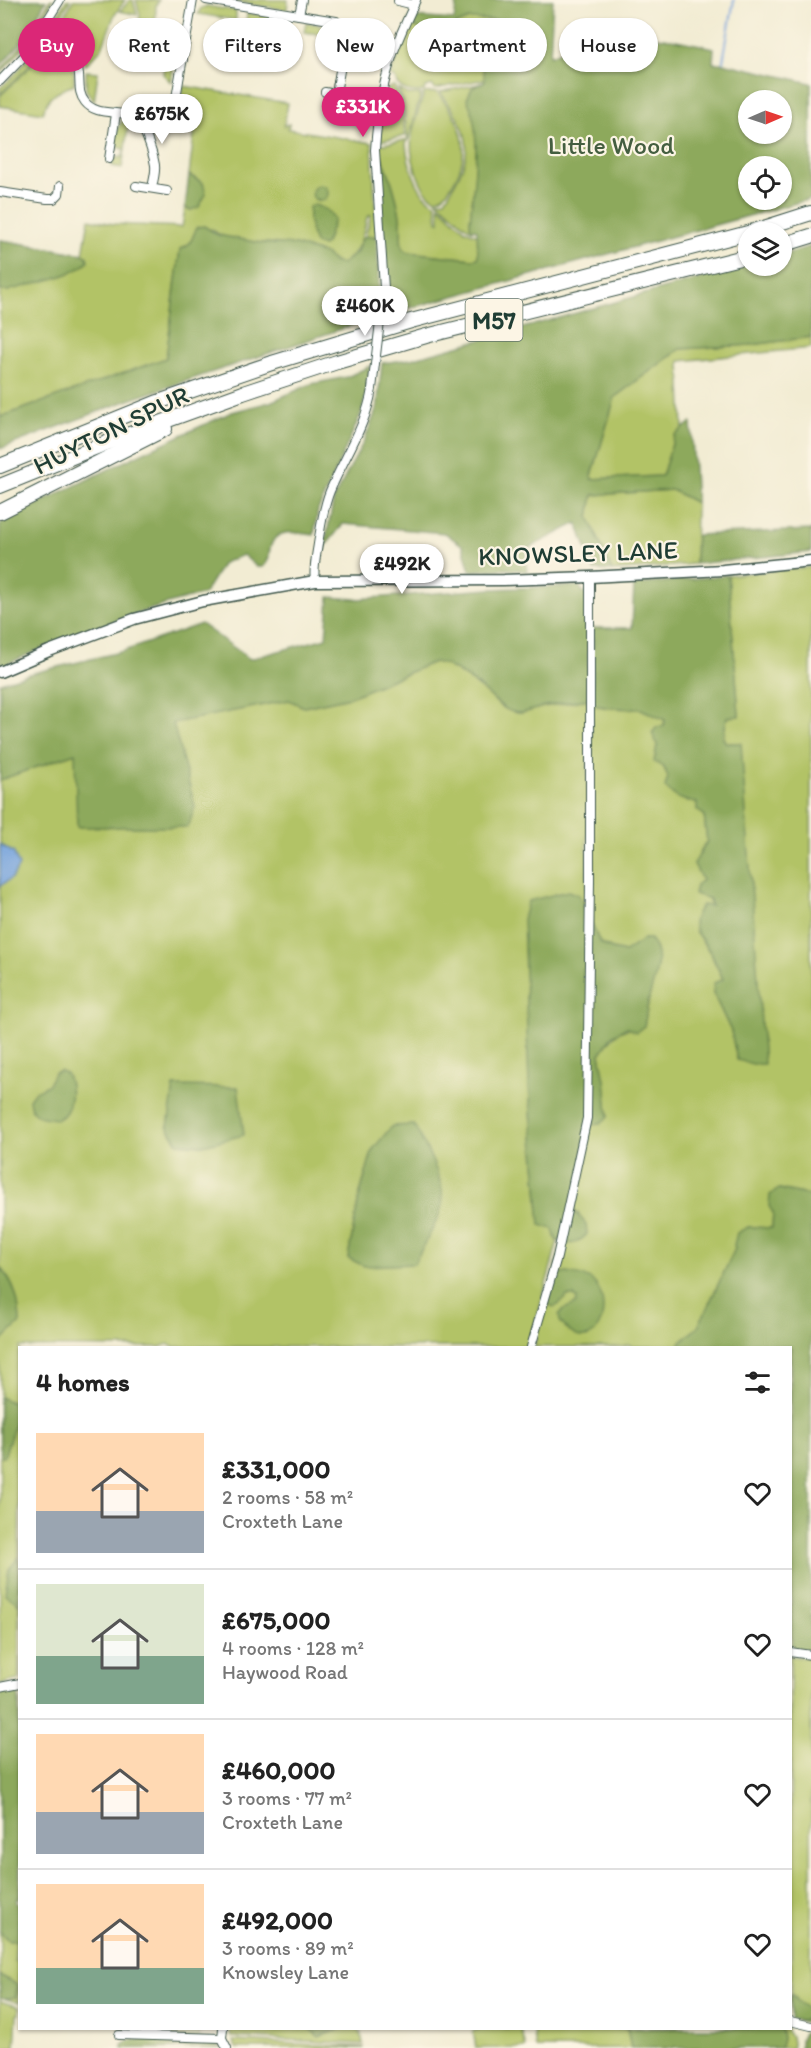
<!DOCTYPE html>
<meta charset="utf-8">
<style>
:root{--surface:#fff;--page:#f2f2f2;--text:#222;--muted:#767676;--line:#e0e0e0;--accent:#db2777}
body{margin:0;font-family:Itim,sans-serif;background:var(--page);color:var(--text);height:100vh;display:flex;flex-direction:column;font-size:22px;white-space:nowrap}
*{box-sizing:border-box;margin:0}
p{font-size:20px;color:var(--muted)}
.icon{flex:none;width:33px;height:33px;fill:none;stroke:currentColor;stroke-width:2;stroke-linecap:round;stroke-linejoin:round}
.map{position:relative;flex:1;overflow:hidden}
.drawer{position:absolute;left:18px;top:1346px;width:774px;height:684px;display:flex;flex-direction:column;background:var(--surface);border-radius:0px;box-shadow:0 2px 4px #0004}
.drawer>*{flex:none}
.banner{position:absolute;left:18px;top:18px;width:776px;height:54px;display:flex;gap:12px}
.needle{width:39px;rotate:88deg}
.controls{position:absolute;left:738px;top:90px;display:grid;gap:12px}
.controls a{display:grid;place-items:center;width:54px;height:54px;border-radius:50%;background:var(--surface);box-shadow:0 2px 4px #0004;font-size:30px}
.price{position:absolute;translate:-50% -51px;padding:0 14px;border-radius:21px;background:#fff;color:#222;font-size:20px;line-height:39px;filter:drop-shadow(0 2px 3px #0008)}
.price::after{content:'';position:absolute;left:50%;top:36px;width:18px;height:14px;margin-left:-9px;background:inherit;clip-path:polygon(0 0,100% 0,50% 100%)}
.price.active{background:var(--accent);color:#fff}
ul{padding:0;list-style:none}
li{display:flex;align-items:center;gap:18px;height:150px;padding:0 18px}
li+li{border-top:2px solid var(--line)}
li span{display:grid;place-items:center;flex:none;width:168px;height:120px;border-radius:0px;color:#555}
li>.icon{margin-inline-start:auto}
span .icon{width:72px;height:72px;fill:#fffc;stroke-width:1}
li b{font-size:26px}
h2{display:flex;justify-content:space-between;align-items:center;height:72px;padding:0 18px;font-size:26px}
.tag{padding:0 21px;border-radius:27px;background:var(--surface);box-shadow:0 2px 4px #0004;font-size:21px;line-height:54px}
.tag.active{background:var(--accent);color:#fff}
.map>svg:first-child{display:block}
.green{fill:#b2c366;stroke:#68804d;stroke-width:1.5;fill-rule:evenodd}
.forest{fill:#8da95b;stroke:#567348;stroke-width:1.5;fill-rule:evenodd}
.water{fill:#74a2dc;stroke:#4a7088;stroke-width:1.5}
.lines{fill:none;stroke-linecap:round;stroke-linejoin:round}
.stream{stroke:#74a2dc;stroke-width:2}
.minor-casing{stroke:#3f574c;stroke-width:10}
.secondary-casing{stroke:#3f574c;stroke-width:13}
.motorway-casing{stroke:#3f574c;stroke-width:16}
.minor{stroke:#fff;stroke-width:8}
.secondary{stroke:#fff;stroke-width:10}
.motorway{stroke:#fff;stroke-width:14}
.minor-bridge-casing{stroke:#3f574c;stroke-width:10;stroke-linecap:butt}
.minor-bridge{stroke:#fff;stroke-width:8}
.labels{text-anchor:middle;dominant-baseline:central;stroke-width:4.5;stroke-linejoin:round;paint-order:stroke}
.shield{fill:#fcf5e5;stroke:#617469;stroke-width:1.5}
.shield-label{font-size:24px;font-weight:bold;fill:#1f3d34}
.park-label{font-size:26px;fill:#445e40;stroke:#fcf5e5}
.street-label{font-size:26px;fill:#1f3d34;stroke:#fcf5e5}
</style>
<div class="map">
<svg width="811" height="2048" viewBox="0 0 811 2048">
<rect width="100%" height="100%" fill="#fcf5e5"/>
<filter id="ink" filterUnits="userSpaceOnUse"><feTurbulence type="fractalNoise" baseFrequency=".0167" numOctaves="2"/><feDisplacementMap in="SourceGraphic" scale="12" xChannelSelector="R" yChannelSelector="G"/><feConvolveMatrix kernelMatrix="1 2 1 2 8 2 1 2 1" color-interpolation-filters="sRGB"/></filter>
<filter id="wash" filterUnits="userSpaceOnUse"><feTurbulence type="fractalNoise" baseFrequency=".008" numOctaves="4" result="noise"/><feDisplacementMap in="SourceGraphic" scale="24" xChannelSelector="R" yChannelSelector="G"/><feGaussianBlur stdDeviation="1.35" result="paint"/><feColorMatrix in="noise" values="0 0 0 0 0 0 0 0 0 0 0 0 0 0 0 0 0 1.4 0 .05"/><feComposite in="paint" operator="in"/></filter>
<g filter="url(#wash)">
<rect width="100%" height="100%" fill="#f2ecd3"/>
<!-- green -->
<g class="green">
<path d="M50,0H53L29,41L0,74V71L27,39Z"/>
<path d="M66,0H70L52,31L51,26Z"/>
<path d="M73,0H125L114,16L102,48L86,65L75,50L57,39L55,34Z"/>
<path d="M130,0H133L137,15L120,11Z"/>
<path d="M136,0H159L156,6L155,31L152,33L155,34L152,47L149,42L151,33L138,29L140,15Z"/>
<path d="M225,0H288L287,10Z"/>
<path d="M207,6L236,11V20L198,14L201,8Z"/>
<path d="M247,13L286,19L284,28L254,24L253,26L246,25Z"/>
<path d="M469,19L496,20L498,28L489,31C479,26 466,27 457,33L458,43L473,58L485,63L483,68L486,79L435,89L432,85L425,87L424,91C413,93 398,91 395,78L390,76L409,21L428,36V41H422L420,46L423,51L449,44L456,24Z"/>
<path d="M306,22L335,28L340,37L304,32Z"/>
<path d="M42,46L27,68L0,94V88L17,72L36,48Z"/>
<path d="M43,49L49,51L50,49C67,60 76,62 74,84C58,93 48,93 43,113L0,106V96L30,67Z"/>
<path d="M164,62L174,64L171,82L163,74Z"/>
<path d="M86,71L98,72L94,101L86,90Z"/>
<path d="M479,84L472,88L468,99C484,134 473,186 470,223L472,230C463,227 448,208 437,201L445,200C475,152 474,137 440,92Z"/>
<path d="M183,86L288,103L284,126L289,124L288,129L372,143L377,239L374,236L365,237L371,215L367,217C363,237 359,253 342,264C333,263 330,257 322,253C315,250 307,249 299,247C276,240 231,247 212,229L194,234L191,243L180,249L166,359L0,417V240L83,254L89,219L113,224L182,227L185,208L191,210L203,183L189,175L196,117L186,115L180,108ZM324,209L330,213L334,220L326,243L311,232L310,219Z"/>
<path d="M394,86L401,103L405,136L380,141L381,124L387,120L391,98L386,94L388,88Z"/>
<path d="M398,89L407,94H421L408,141L403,102Z"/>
<path d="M437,92C461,121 474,148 453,183C448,190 445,197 437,199C427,196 423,188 419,179C404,144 413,128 424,93Z"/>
<path d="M122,121L129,122L122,168L112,166L114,158L123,157L124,149L117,147C114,138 118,127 122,121Z"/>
<path d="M406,140C406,156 413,180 424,195C427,199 432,201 436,204L438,222H440L439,205L465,230L478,235V258L472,259L408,252L404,250C399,241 401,236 401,226C400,208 389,166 378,152V145Z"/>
<path d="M811,337V348L680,361L683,429L675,435L662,476L591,479L615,397L680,349L751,345Z"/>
<path d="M672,490L696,503L695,564L612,571L589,517L593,495Z"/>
<path d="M811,567V1198L807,1195L780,1189L773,1212L772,1228L749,1227L735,1249L698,1327L682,1341L679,1347H632L630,1345L623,1347H534L562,1243L579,1214L573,1209L590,1124L608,1117L605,1080L600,1054C614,1034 619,1028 644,1026L649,998L644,940L625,952L612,949L600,943L591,923L592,705L611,708L641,709L665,719C664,728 657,738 657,747C660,768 674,785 686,801L697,803L704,815L707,841L699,853L702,880L711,907L695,931L709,951L723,979L713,993L731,1031L737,1059L741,743H726L723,738L727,717L739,715L728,575Z"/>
<path d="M434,662L442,663L455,670L488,694L501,707L521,713L544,707L588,699L587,913L529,1085L540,1224L553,1229L558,1241L529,1347H173L168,1344L160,1347H20L19,1680L0,1684V1342L20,1323C19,1301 15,1284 0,1267V780L75,753L195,807L172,723L289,700L304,707L350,697ZM168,1127L203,1145L178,1143ZM373,1149L348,1258L359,1197Z"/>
<path d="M790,1656L811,1658V2024L800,2021L796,1998L791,1994Z"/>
<path d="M0,1932L9,1941L16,1940L15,1961H19V2003L3,1998L16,1997L17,1985L0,1975Z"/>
<path d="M0,2001L19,2007V2014L17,2015L15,2048H0Z"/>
<path d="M229,2028L245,2030L250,2028H309L319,2037L342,2028H355L361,2033L363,2044L231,2037Z"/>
<path d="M482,2028H521L526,2048H476L473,2031Z"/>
<path d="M533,2028H627L631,2048H536Z"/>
<path d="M780,2028H785L791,2037L793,2048H780C784,2041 784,2035 780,2028Z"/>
<path d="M233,2041L363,2047V2048H236Z"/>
</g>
<!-- forest -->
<g class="forest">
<path d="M0,0H46L24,39L0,66Z"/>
<path d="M457,0H553L550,56C560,51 570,45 580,42C631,29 664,37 714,48L713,63H723L811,83V199L384,315L378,152C389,166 400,208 401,226C402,236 399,241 404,250L408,252L472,259L478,258L477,230L471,229L470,224C472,186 484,134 467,99L472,88L485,81L483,68L485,63L489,64L494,58L506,61L508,58L496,55L500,39L496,20L469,19L456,24L449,44L437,56L423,51L420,46L422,41H428V36L409,21L413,17L454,20ZM748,100H782V134H748ZM748,166H782V200H748Z"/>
<path d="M189,175L203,183L206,194L199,207L191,210L185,208Z"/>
<circle cx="320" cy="193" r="8"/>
<path d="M314,205C322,207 332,211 334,220L326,243L323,246L316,244C310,234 308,218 309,207Z"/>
<path d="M204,226L218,235L261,243L296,245L325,254L335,263L342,264L356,253L363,237L374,236L377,239L379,287L377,317L126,401L0,449V417L166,358L180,249C192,246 192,237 197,227Z"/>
<path d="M0,240L83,254L87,256L88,261C78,276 26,285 8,291H0Z"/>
<path d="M811,246V337L751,345L680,349L615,397L591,479L662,476L675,435L691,422L696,503L672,490L593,495L589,517L612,571L594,570L577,523L527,549V571L506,569L470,571L463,546L445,533L343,524L324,548L334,498L364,441L377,408L382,363L411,359L748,265L782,266V255Z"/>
<path d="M370,366L367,392L361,414L318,510L314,535C299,534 278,526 271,545C267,555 272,558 263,567H257L243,555L223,563L204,594C134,612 66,637 0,667V524L43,501L142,453L232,412L270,402L311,384L347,377Z"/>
<path d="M811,530V552L695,564L696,535Z"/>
<path d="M728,575L739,716L727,717L723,738L726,743H741L764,1064H753L737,1060L731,1031L713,993L714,983L723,979C719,970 715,961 710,952C699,933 685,929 702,905L711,906L710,899L694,894L696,886L702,880L694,864L707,841L704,815L697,810V803C684,801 674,798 665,787L668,777L664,767L654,762L657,745L652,733L657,727L664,726L665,720L641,709L611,708L592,705L593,628H632L634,585Z"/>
<path d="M579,586L583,592L589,594L588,699C573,702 557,703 542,707C535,709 527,713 520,713C506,713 499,704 489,695C476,683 451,664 434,662L350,697L304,707L289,700L173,723L195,807L188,827H77L75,753L0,780V683L29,674L124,651L201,624L250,659L326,638L329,597L357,599L490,589Z"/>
<path d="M568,891L579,895L600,943L612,949L625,952L644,939H650C665,957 654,978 649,998C647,1007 646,1017 644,1026L636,1032L627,1027L612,1036L600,1054L605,1080L608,1117L599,1124L590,1125L573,1209L586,1224L587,1234C577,1245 570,1246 556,1240L553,1229L540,1225L529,1085L523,919L528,901Z"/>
<path d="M60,1071L66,1073C73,1087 73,1112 58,1119C42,1118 30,1117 29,1099L35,1091L48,1085L54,1073Z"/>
<path d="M174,1086L238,1087L244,1135L203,1145L178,1143L168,1127Z"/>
<path d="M414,1125C425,1146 449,1186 441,1209C435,1228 422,1247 414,1264L364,1266L348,1258L359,1197L373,1149L392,1126Z"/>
<path d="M779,1189L807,1195L811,1198V1651L791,1650L790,1347H679L681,1341L698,1327L735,1249L734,1245L737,1233L748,1227L772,1228L773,1213L769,1206L770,1195Z"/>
<path d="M0,1267C15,1284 19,1301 20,1323L0,1342Z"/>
<path d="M567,1273C574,1275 584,1275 590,1279C619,1300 595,1368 560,1321L559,1315L564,1309L576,1304L577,1299L574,1296H567L558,1305L553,1307L548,1304L556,1275Z"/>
<path d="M0,1397L15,1404L17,1418L4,1457H0Z"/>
<path d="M19,1557V1604L5,1594L9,1569Z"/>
<path d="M16,1687L19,1696L20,1899L17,1898L16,1903L19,1904V1940L9,1941L0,1932V1690Z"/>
<path d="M0,1975L17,1985L16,1997L0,1999Z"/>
<path d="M790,1994L807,2009V2019L800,2021L791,2019Z"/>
<path d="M154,2028H207V2030L199,2034L200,2039L219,2044L221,2048H122V2045L130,2040L153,2039L156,2032Z"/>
<path d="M309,2028H342L319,2037Z"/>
<path d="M627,2028H780C784,2035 784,2041 780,2048H631Z"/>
<path d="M811,2029V2048H800C799,2038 801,2033 811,2029Z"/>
</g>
<!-- water -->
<g class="water">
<path d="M474,28L485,31L487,34L480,53L508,58L506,62L494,58L489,64L476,61L458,43L457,33L464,29Z"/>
<path d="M0,844L14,853L19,866L12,878L0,886Z"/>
</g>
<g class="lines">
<!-- stream -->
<path class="stream" d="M723,61L734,0"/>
</g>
</g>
<g filter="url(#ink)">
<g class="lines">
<defs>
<g id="minor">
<path d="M193,0L173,115L196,119"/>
<path d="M206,0L336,21C351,33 338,76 336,94"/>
<path d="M398,1L414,5"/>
<path d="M299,15L302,0"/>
<path d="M39,35C55,45 78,53 79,75C80,85 78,93 85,102C96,116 117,110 132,116C143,120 153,154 155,165C156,173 153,181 152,188"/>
<path d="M146,35L143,54L183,60"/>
<path d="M0,81L26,54L60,0"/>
<path d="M325,92L370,101"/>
<path d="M109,159L116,114"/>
<path d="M136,186L167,191"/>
<path d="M0,192L47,199H54L59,194L60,186"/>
<path d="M384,288L375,150C377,119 382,86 392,57C398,38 408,18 416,0"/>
<path d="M315,581C313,569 316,557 318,544C321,526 323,508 330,491C345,456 366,426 372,389"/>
<path d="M531,1347L557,1257L587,1118L590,881V577"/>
<path d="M790,1652L811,1655"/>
<path d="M0,1687L20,1683"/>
<path d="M790,2021L811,2026"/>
<path d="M223,2028L222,2038L227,2048"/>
<path d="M119,2035L222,2038"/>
</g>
<path id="secondary" d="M0,672L49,651L134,619L203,601L315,581L504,580L590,577L723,570L811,561"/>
<g id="motorway">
<path d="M751,232L811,213"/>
<path d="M782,245L811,236"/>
<path d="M0,466L158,402L272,363L411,321L748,233"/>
<path d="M0,486L124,436L243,393L337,362L426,336L748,256"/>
<path d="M0,512L165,429"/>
</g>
</defs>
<!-- minor casing -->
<use href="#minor" class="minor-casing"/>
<!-- secondary casing -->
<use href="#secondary" class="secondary-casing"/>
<!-- motorway casing -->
<use href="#motorway" class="motorway-casing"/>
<!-- minor -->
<use href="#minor" class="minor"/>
<!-- secondary -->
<use href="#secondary" class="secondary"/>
<!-- motorway -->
<use href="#motorway" class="motorway"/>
<defs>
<path id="minor-bridge" d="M372,389L384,288"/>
</defs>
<!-- minor-bridge casing -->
<use href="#minor-bridge" class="minor-bridge-casing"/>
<!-- minor-bridge -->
<use href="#minor-bridge" class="minor-bridge"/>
</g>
</g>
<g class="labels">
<!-- shield labels -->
<rect class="shield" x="465.5" y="299" width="57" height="42" rx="4.5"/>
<g class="shield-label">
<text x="494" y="320">M57</text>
</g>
<!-- park labels -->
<g class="park-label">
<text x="611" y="145">Little Wood</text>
</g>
<!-- street labels -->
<g class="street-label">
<text transform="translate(111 430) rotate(-26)">HUYTON SPUR</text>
<text transform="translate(578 553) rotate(-2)">KNOWSLEY LANE</text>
</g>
</g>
</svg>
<div class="controls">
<a><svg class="needle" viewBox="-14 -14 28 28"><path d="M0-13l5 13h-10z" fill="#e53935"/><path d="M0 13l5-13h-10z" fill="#767676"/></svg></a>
<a><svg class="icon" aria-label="locate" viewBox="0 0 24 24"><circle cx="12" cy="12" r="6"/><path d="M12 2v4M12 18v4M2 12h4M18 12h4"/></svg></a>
<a><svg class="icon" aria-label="layers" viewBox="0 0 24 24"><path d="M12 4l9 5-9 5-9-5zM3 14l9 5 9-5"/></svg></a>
</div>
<b class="price active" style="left:363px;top:138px">£331K</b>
<b class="price" style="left:162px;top:145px">£675K</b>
<b class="price" style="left:365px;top:337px">£460K</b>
<b class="price" style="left:402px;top:595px">£492K</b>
<div class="banner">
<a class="tag active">Buy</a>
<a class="tag">Rent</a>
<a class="tag">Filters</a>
<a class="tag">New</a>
<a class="tag">Apartment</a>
<a class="tag">House</a>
</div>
<section class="drawer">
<h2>4 homes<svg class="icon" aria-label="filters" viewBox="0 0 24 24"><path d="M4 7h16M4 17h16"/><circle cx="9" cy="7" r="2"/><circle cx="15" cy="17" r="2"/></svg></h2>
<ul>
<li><span style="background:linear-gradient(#ffd9b3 65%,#9aa5b1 0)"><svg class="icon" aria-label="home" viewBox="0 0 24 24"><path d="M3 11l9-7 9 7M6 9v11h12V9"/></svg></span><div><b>£331,000</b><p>2 rooms · 58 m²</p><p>Croxteth Lane</p></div><svg class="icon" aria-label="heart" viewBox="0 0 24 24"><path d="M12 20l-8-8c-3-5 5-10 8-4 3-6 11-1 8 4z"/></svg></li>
<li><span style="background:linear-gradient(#dfe7d0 60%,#7fa58c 0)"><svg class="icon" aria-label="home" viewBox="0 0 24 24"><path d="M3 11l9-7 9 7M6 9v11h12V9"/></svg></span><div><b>£675,000</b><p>4 rooms · 128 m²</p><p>Haywood Road</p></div><svg class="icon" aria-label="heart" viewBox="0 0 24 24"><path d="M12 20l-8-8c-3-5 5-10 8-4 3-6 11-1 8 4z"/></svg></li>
<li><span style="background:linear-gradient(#ffd9b3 65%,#9aa5b1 0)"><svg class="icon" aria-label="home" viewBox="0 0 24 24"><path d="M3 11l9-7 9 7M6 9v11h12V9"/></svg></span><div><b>£460,000</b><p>3 rooms · 77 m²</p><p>Croxteth Lane</p></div><svg class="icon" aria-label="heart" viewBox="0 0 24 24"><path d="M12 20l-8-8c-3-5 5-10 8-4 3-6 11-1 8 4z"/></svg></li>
<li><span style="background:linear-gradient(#ffd9b3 70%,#7fa58c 0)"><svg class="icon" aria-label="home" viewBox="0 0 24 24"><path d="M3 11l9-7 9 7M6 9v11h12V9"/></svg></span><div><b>£492,000</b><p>3 rooms · 89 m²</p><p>Knowsley Lane</p></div><svg class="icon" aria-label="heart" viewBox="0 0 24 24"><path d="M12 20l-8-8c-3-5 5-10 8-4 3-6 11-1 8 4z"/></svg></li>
</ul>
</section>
</div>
